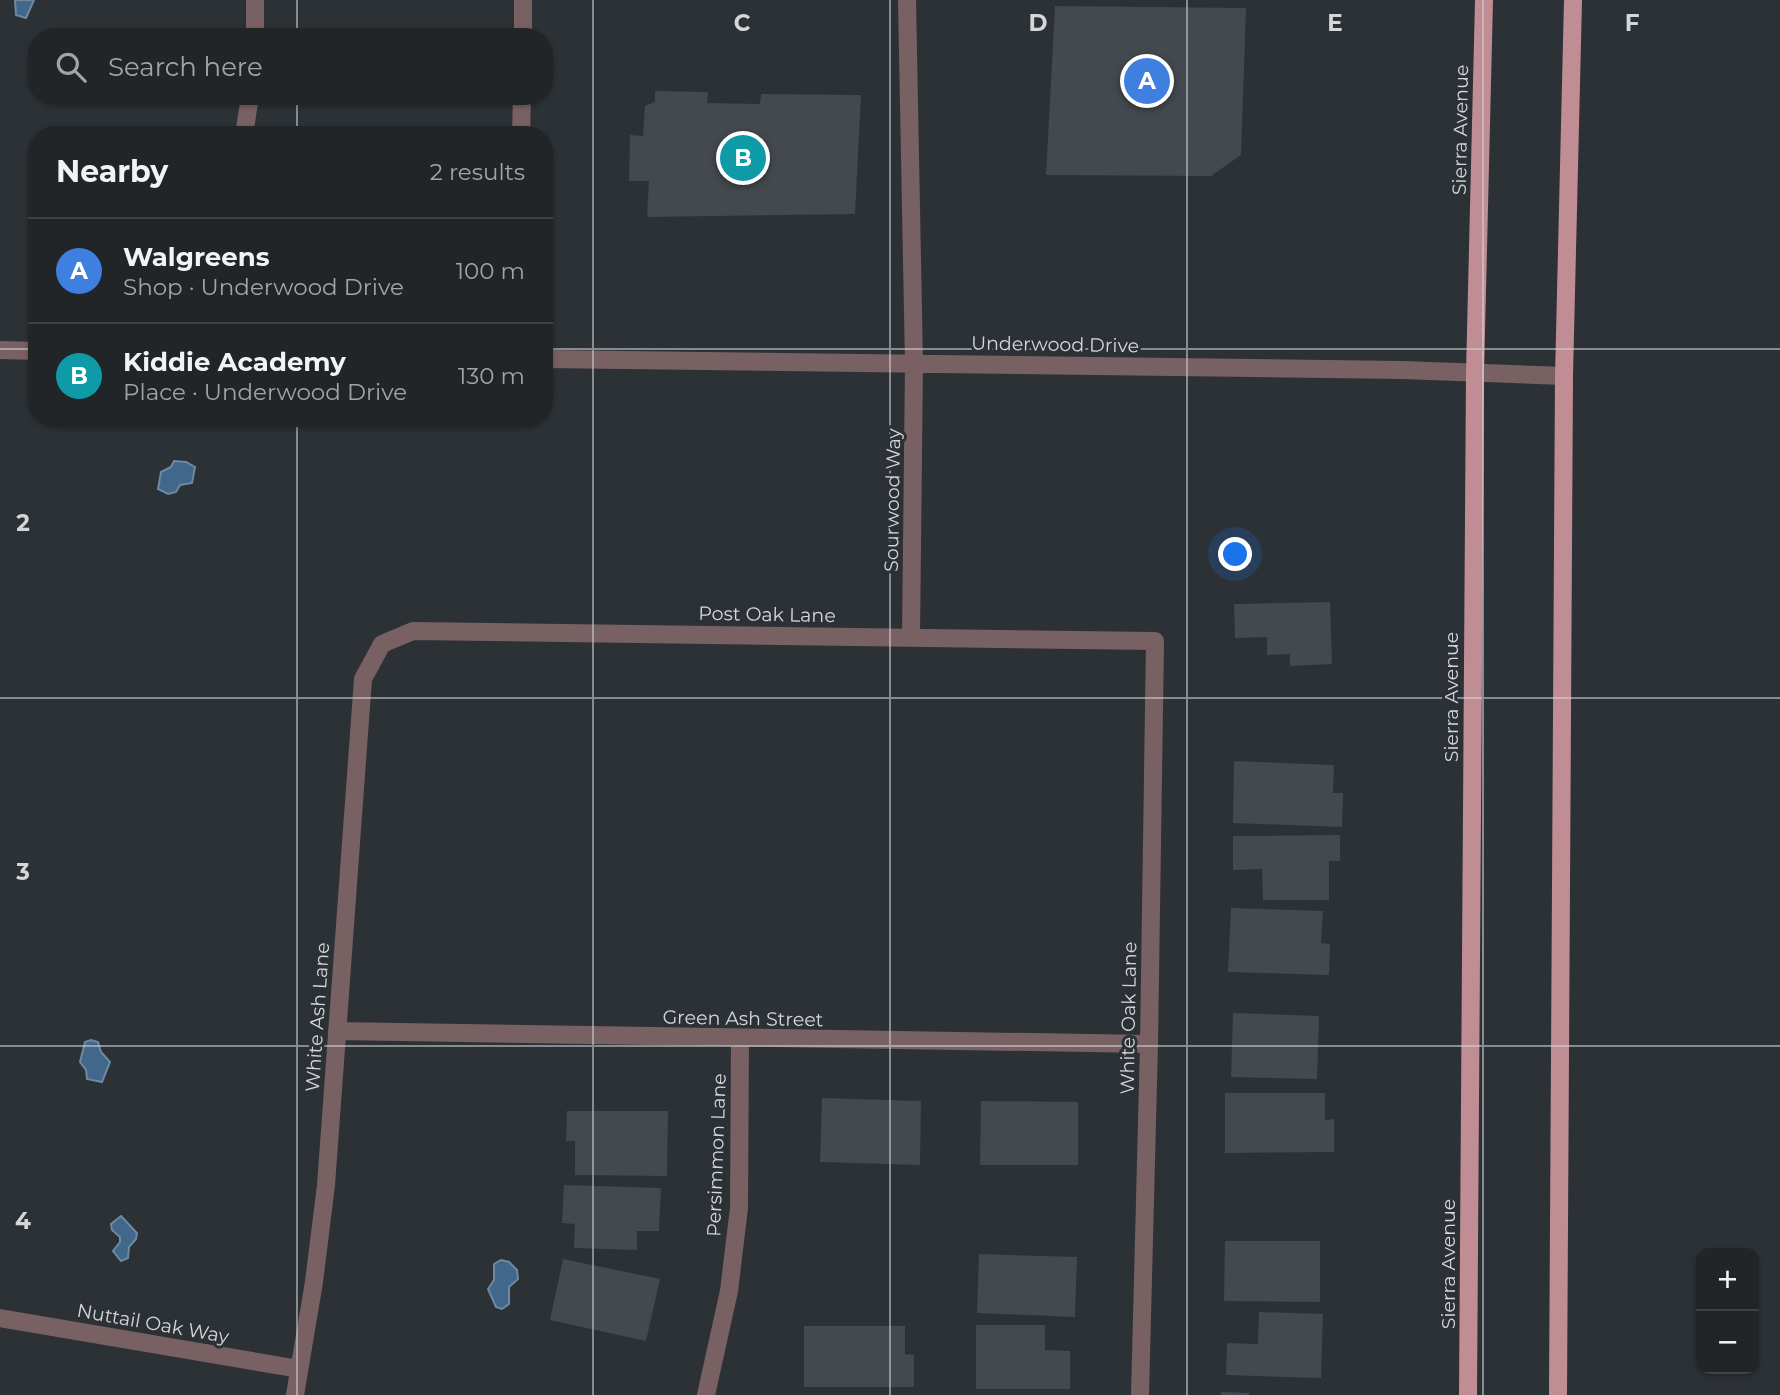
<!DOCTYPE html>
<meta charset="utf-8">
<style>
body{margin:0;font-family:Montserrat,sans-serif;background:#292d30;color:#f1f3f6}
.controls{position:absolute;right:21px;bottom:21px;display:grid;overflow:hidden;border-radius:14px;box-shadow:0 2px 5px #0004}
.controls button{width:63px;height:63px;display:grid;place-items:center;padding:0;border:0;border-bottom:2px solid #3e4245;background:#212528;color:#f1f3f6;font:35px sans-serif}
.you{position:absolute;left:1236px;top:555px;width:24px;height:24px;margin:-18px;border:5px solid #fff;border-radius:50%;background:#1a73e8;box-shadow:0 0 0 10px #1a73e833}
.badge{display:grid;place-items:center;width:46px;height:46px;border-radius:50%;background:#f39aa9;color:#fff;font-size:23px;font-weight:700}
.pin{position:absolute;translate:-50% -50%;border:4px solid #fff;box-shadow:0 2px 7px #0006}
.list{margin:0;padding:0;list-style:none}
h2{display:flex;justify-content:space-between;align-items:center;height:91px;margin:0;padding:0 28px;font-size:30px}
h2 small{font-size:23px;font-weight:400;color:#a2a5a8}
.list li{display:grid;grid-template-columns:46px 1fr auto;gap:21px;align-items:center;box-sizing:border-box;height:105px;padding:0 28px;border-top:2px solid #3e4245}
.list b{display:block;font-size:26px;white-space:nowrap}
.list p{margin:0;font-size:23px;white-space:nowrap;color:#a2a5a8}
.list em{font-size:23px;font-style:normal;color:#a2a5a8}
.icon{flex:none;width:38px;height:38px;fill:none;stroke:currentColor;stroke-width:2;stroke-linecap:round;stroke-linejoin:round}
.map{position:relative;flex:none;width:1780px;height:1395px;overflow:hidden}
.search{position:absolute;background:#212528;box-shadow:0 2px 5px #0004;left:28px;top:28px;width:525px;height:77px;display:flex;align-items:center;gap:18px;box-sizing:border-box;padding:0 24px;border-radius:28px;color:#a2a5a8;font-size:26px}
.panel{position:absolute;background:#212528;box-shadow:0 2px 5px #0004;left:28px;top:126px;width:525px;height:301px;border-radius:28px}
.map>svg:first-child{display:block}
.water{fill:#41678b;stroke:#6d89a3;stroke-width:2}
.building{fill:#43494e}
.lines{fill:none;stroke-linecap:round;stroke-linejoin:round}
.minor{stroke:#796063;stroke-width:18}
.major{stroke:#c08d95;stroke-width:18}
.grid{fill:none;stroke:#d4d7da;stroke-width:2;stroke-opacity:0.55}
.labels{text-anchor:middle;stroke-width:6;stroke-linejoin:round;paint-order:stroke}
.street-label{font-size:19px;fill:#d4d7da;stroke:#2c3136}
.grid-label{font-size:23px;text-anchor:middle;font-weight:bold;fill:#d4d7da;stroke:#2c3136;stroke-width:6;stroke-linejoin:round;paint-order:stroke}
</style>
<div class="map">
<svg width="1780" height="1395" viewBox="0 0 1780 1395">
<rect width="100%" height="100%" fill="#2c3136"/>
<path class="water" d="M15,0H34L26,18L16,15Z
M174,461L186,462L195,467L192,483L180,485L176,492L168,494L158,489L161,472L171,467Z
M91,1040L98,1042L101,1052L110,1062L102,1082L87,1079L86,1070L80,1062L85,1042Z
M121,1216L137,1233L136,1239L129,1247L128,1258L121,1261L113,1251L120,1242V1237L112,1230L111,1224Z
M501,1260L509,1262L517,1270L518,1279L509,1287V1304L502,1309L496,1307L488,1289L494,1280V1264Z"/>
<path class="building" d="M1055,6L1246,8L1241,155L1211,176L1046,175Z
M655,91L708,92L707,103L760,104L761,94L861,95L855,214L647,217L649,181H629L630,135L643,136L645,106L655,102Z
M1330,602L1332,664L1290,666V654L1267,655V637L1235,638L1234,604Z
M1234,761L1334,765L1333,793H1343L1342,827L1233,823Z
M1340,835V861H1329V900H1263L1262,869L1233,870V836Z
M1231,908L1323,911L1321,943L1330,944L1329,975L1228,972Z
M1233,1013L1319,1016L1317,1079L1231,1077Z
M1225,1093H1325V1120L1334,1119V1152L1225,1153Z
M822,1098L921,1101L920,1165L820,1162Z
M981,1101L1078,1102V1165H980Z
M567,1111H668L667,1176L575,1175V1141H566Z
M564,1185L661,1188L659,1231H637V1250L574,1248L575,1224L562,1223Z
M1225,1241H1320V1302L1224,1301Z
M979,1254L1077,1257L1075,1317L977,1313Z
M563,1259L660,1279L646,1341L550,1320Z
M1259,1312L1323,1314L1321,1378L1226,1375L1227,1343L1258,1344Z
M976,1325H1045V1350L1070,1351V1389H976Z
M804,1326H905V1354L914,1355V1387H804Z
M1221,1392L1249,1393V1395H1221Z"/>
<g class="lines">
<path class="minor" d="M907,0L914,364L911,637
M255,37V0
M523,37V0
M244,135L250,96
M521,135L522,96
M0,350L37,351
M544,359L1402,370L1564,376
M337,1031L1149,1044
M0,1318L299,1369
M295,1395L314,1282L326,1185L363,679L382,644L413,631L1155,641L1149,1044L1140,1395
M706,1395L729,1291L739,1208L740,1039"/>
<path class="major" d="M1468,1395L1475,373L1484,0
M1558,1395L1564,376L1573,0"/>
</g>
<path class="grid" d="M297,0V37M593,0V1395M890,0V1395M1187,0V1395M1483,0V1395M297,96V135M0,349H37M544,349H1780M297,418V1395M0,698H1780M0,1046H1780"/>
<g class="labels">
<g class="street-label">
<text transform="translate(1460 130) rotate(-89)" y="7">Sierra Avenue</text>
<text transform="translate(1055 344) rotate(1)" y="7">Underwood Drive</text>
<text transform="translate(892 500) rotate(-89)" y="7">Sourwood Way</text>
<text transform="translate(767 614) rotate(1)" y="7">Post Oak Lane</text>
<text transform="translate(1451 697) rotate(-90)" y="7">Sierra Avenue</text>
<text transform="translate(317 1017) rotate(-86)" y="7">White Ash Lane</text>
<text transform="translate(743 1018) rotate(1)" y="7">Green Ash Street</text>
<text transform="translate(1128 1018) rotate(-89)" y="7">White Oak Lane</text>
<text transform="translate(716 1155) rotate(-88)" y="7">Persimmon Lane</text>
<text transform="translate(1448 1264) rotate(-90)" y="7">Sierra Avenue</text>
<text transform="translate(153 1323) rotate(10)" y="7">Nuttail Oak Way</text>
</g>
</g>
<g class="grid-label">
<text x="742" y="31">C</text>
<text x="1038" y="31">D</text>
<text x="1335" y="31">E</text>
<text x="1632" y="31">F</text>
<text x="23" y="531">2</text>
<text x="23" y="880">3</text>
<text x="23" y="1229">4</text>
</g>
</svg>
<div class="controls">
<button>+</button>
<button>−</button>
</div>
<div class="you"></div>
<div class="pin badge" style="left:1147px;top:81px;background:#3f7fe0">A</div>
<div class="pin badge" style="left:743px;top:158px;background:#0f9aa8">B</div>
<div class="search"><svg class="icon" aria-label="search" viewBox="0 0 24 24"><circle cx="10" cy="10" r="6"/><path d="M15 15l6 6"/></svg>Search here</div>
<section class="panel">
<h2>Nearby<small>2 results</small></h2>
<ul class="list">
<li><span class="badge" style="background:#3f7fe0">A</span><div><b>Walgreens</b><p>Shop · Underwood Drive</p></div><em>100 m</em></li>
<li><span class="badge" style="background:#0f9aa8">B</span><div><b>Kiddie Academy</b><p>Place · Underwood Drive</p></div><em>130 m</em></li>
</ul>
</section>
</div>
